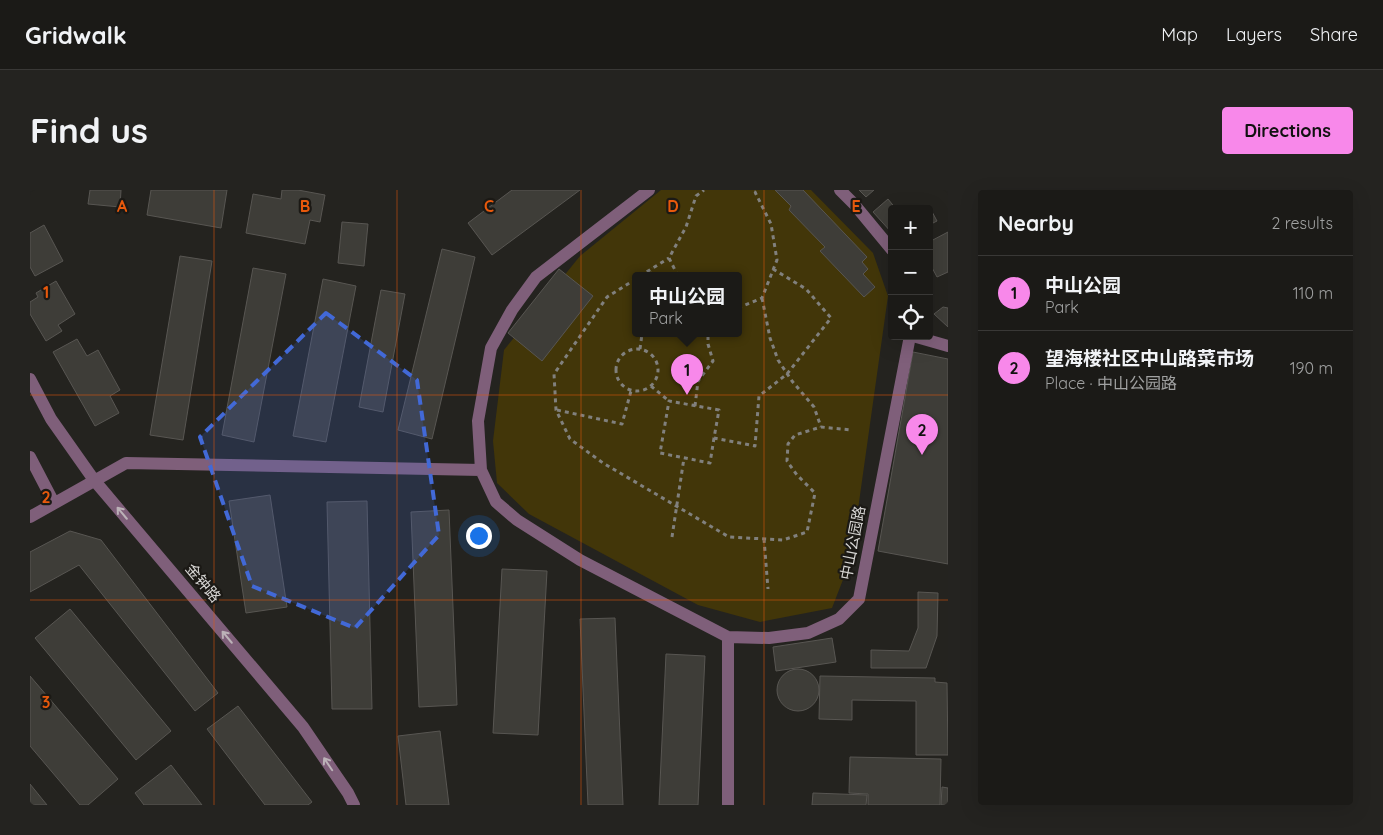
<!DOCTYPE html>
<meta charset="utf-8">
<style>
body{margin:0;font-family:Quicksand,"Noto Sans SC",sans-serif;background:#242320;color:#f1f3f6}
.controls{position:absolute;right:15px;top:15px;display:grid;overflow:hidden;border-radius:5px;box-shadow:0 5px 20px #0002}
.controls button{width:45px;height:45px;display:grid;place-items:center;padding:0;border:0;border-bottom:1px solid #393836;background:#1b1a17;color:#f1f3f6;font:25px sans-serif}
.you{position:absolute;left:448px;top:345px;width:18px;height:18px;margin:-12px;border:4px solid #fff;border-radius:50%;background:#1a73e8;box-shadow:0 0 0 8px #1a73e833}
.badge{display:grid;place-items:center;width:32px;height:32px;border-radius:50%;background:#f888ea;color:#111;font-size:16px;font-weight:700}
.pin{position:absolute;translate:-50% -41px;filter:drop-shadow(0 1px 2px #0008)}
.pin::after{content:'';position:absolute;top:26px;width:18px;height:15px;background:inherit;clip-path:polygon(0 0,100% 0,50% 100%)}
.popup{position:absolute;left:602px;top:82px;width:110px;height:65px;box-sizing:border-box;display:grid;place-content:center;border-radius:5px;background:#1b1a17;filter:drop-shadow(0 1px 4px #0005);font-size:16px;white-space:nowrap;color:#a0a1a1}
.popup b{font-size:19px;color:#f1f3f6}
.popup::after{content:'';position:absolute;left:50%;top:100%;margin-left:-10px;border:10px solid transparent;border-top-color:#1b1a17}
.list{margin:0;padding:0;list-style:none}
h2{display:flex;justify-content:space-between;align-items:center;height:65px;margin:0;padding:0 20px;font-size:21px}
h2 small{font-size:16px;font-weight:400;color:#a0a1a1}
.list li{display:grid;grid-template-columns:32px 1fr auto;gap:15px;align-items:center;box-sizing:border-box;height:75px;padding:0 20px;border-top:1px solid #393836}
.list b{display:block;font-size:19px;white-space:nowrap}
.list p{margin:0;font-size:16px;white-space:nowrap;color:#a0a1a1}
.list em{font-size:16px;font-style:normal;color:#a0a1a1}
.icon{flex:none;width:28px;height:28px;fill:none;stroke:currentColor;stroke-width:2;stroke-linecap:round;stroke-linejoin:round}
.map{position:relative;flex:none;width:918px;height:615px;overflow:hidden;border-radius:5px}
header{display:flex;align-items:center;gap:30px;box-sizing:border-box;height:70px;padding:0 25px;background:#1b1a17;border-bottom:1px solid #393836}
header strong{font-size:24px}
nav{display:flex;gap:28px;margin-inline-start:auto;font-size:18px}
.intro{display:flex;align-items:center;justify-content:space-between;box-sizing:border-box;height:120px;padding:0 30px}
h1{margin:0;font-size:35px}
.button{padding:12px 22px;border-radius:5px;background:#f888ea;color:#111;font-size:18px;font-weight:700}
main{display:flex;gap:30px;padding:0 30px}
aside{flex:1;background:#1b1a17;border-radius:5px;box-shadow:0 5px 20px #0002}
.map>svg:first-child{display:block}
.green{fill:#423609;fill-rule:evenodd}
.building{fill:#3e3d38;stroke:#585652}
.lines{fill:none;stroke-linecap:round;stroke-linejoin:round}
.path{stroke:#81807d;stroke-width:3;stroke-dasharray:4 4;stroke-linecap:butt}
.minor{stroke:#7f5f7a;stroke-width:12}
.oneway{stroke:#bcb2b8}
.marked{fill:#4269d7;fill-opacity:0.2;stroke:#4269d7;stroke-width:4;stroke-dasharray:10 6;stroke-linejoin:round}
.grid{fill:none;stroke:#e8590c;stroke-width:1;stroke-opacity:0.55}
.labels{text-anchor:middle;stroke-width:4.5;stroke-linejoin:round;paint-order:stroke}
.street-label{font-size:15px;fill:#d6d5d3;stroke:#1b1915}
.grid-label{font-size:16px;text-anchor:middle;font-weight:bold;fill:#e8590c;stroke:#1b1915;stroke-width:4.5;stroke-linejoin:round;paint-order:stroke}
</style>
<header>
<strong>Gridwalk</strong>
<nav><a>Map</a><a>Layers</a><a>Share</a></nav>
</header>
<div class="intro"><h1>Find us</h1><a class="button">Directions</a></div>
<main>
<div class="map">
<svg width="918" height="615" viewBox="0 0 918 615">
<rect width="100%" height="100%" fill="#24231f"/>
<path class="green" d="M631,0H781L843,63L858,106L821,369L802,418L730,432L668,415L499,324L467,293L463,251L474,160L550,66ZM606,86H708V144H606Z"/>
<path class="building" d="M60,0H91L90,17L58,14Z
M121,0H197L191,38L117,25Z
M252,0H268L295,5L290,32L280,30L275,54L216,43L223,4L251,9Z
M482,0H550L462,65L438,33Z
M745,0H773L837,67L832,72L838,79L833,84L845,97L834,107L790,61L795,57L759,20L761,16Z
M829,0H844L836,7Z
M858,9L866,19H862V43L843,22Z
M900,18L907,31L899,35V19H898Z
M312,32L338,34L334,76L308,73Z
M14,35L33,71L5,86L0,77V43Z
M918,42V82L907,87L899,72V52Z
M412,59L445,67L402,249L368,240Z
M150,66L182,71L153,250L120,245Z
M223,78L256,84L224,252L192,245Z
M529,79L563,106L512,171L478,143Z
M293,89L326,96L296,252L263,246Z
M26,91L45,124L28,135L32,141L16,151L0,124V112L8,107L6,103Z
M351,100L375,104L353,222L329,217Z
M913,117L918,118V137L904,124Z
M47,149L57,166L68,160L90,200L80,206L89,223L65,236L23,162Z
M883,162L918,169V374L848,361Z
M240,305L257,417L216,423L199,311Z
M337,311L342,519H302L297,312Z
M419,320L427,515L389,517L381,322Z
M40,341L71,350L188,503L165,521L49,375L0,402V362Z
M472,379L517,381L508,545L463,543Z
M888,402L908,403L907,446L896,478H841V460L879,461L888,438Z
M40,419L141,541L106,570L5,448Z
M585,428L593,615H558L550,429Z
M802,448L806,472L746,481L743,457Z
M636,464L675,466L668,615H629Z
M747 500a21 21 0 1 1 42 0a21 21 0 1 1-42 0Z
M0,486L88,589L58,615H50L0,556Z
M790,486L905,488V492L917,493L918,565H886V511L822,510V530L789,529Z
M208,516L282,612L278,615H235L177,539Z
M410,541L419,615H376L368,546Z
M820,567L911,569L910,615H838V604L819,603Z
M141,575L172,615H114L105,603Z
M0,594L17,615H0Z
M912,597L918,598V615H911Z
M783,603L837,605L836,615H782Z"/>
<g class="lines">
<path class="path" d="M610,86L639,68
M622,86L623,78
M648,86L639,68L656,37L666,6L674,0
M606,89L577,107L524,184L526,220L540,249L573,273L699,347L753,350L777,342L785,303L767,285L757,271L758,254L765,245L791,237L821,240
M732,108L740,148L748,170L762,191L784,217L791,237
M708,118L732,108L747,70L741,34L725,2L721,0
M586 180a21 21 0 1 1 42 0a21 21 0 1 1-42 0Z
M610,159L612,144
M621,196L639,211
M665,216L668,191L683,171L678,154V144
M527,220L592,234L601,201
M684,248L680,273L630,263L639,211L689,220L684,248L725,256L729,206L757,184L801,128L776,99L743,79
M642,347L654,268
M734,349L738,399"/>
<path class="minor" d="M619,0L506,87L482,120L461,158L448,231L451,280L466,312L487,330L550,370L698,447L739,448L778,443L809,429L829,409L880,146
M810,0L824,14L862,60
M883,146L918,156
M0,189L21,229L64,290L273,537L318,603L324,615
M0,267L24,313
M0,327L96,273L451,280
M698,447V615"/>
</g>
<defs><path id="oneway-shaft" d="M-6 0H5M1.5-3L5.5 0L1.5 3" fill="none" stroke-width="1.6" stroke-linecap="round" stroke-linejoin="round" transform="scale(1.25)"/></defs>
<g class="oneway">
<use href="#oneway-shaft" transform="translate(92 323) rotate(-130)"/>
<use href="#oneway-shaft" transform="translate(197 447) rotate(-130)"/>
<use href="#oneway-shaft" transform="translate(298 574) rotate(-124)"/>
</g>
<path class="marked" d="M296,123L387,190L409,345L325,438L222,396L170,247Z"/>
<path class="grid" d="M184,0V615M367,0V615M551,0V615M734,0V615M0,205H918M0,410H918"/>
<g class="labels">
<g class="street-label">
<text transform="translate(823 353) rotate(-79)" y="5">中山公园路</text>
<text transform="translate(173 393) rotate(50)" y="5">金钟路</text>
</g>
</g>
<g class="grid-label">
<text x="92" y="22">A</text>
<text x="275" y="22">B</text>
<text x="459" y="22">C</text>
<text x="643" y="22">D</text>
<text x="826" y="22">E</text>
<text x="16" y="108">1</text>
<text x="16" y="313">2</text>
<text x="16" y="518">3</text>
</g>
</svg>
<div class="controls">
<button>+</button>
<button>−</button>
<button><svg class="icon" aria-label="locate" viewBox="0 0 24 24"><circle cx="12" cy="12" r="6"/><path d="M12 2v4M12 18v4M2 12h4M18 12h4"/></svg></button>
</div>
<div class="you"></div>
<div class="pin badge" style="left:657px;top:205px">1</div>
<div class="popup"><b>中山公园</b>Park</div>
<div class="pin badge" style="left:892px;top:265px">2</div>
</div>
<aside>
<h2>Nearby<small>2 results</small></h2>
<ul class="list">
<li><span class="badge">1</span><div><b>中山公园</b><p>Park</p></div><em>110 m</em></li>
<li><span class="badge">2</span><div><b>望海楼社区中山路菜市场</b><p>Place · 中山公园路</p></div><em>190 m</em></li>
</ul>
</aside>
</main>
